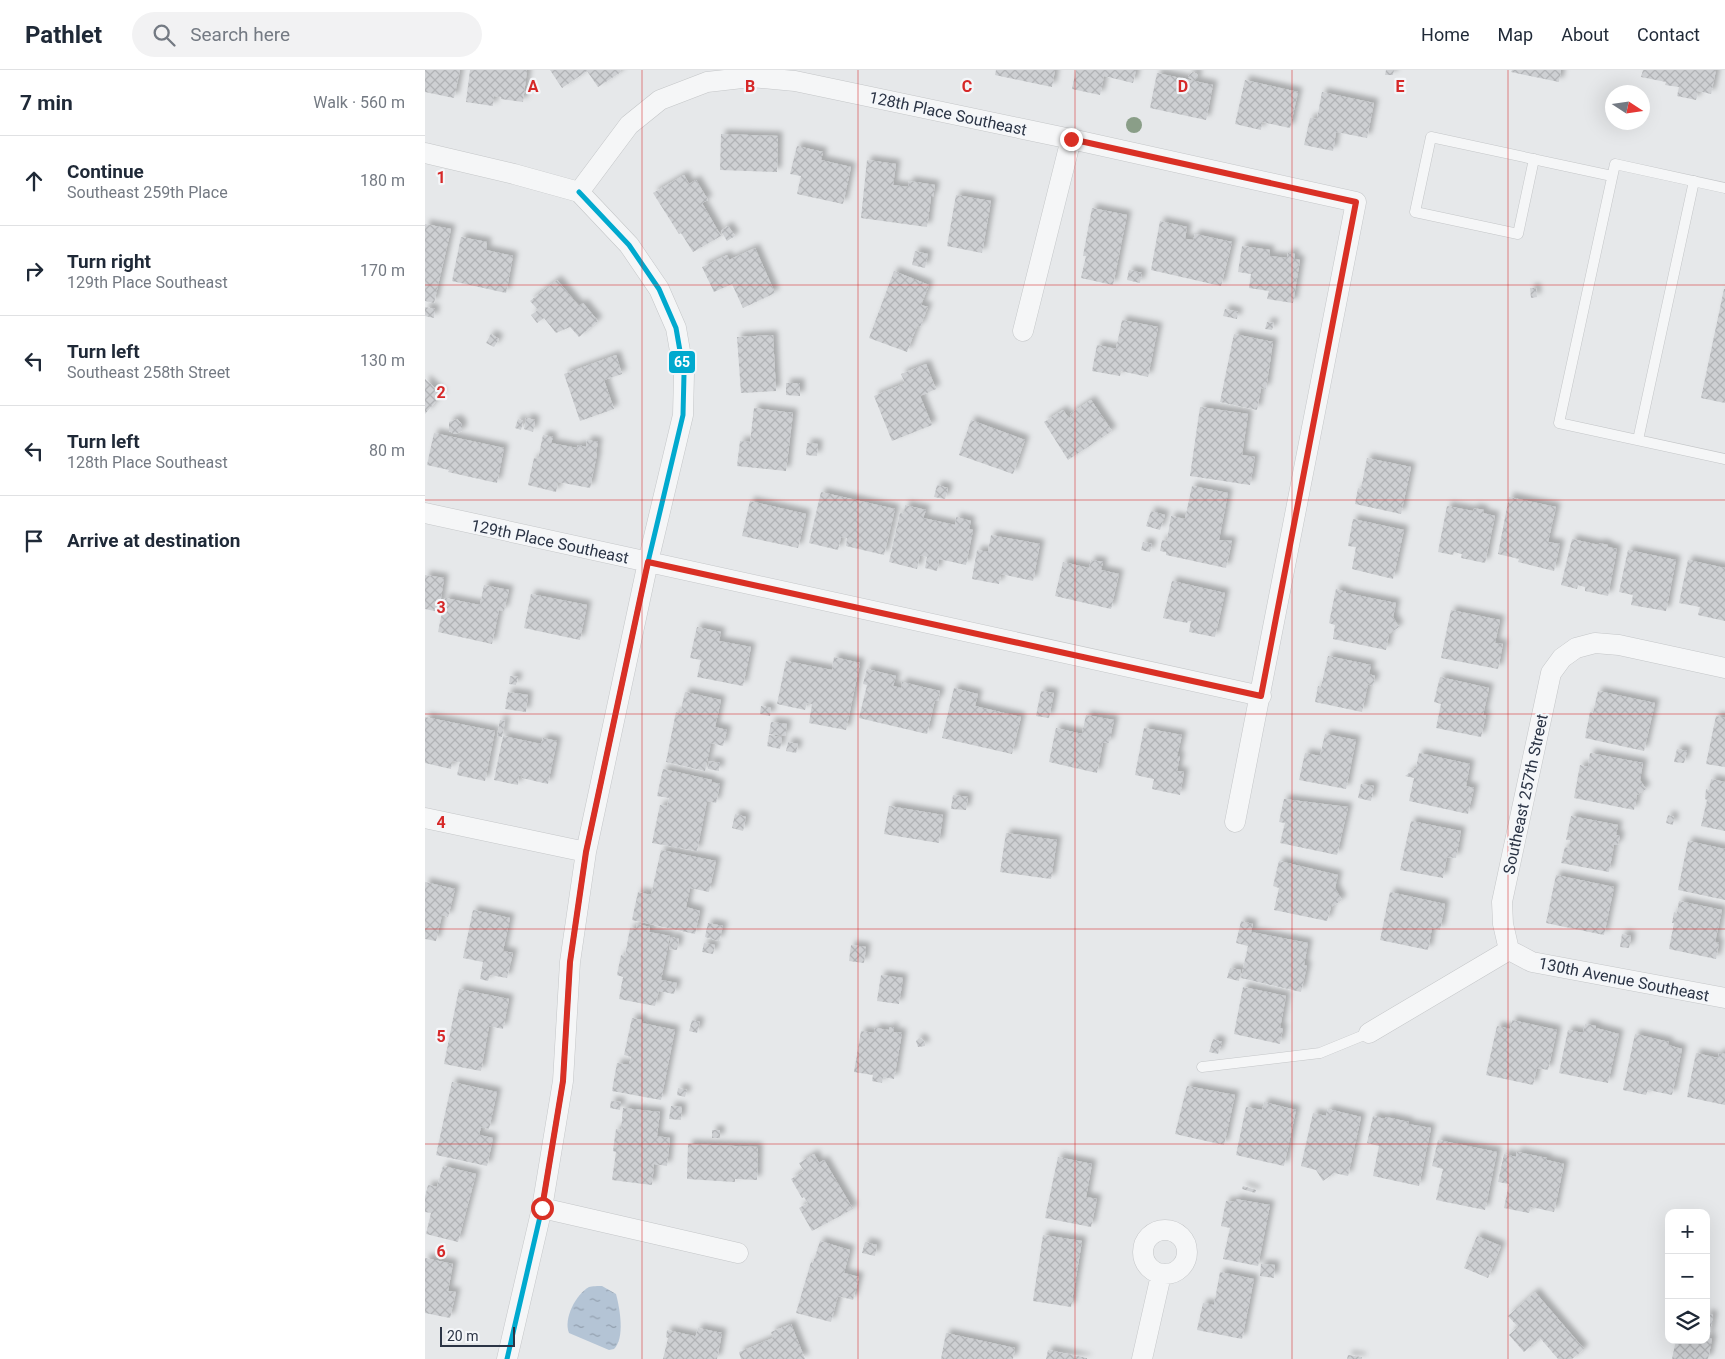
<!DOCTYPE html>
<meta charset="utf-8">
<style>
body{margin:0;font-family:Roboto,sans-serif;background:#f2f2f3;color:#1f2937}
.controls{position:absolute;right:15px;bottom:15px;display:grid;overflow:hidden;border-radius:10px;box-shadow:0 5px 20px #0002}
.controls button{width:45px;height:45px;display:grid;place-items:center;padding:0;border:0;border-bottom:1px solid #e0e1e3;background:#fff;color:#1f2937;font:25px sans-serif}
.compass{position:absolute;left:1180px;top:15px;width:45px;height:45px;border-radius:50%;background:#fff;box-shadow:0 5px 20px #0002;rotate:102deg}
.scale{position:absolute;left:15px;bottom:12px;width:75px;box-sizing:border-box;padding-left:5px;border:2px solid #2b3445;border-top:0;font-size:14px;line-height:18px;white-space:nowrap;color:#2b3445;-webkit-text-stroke:4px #f4f6f9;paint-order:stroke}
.stop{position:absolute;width:15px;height:15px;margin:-11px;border:4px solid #d93025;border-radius:50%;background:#fff}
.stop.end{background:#d93025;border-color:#fff;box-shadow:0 1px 5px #0008}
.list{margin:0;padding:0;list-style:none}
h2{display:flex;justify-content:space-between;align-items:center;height:65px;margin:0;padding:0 20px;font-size:21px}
h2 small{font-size:16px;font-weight:400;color:#747a83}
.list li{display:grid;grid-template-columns:32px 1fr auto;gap:15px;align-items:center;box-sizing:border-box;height:90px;padding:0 20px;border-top:1px solid #e0e1e3}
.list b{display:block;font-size:19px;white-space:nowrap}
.list p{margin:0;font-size:16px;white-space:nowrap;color:#747a83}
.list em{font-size:16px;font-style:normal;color:#747a83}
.icon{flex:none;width:28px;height:28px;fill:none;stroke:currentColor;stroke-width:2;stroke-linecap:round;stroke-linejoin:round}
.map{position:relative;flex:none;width:1300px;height:1289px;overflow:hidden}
header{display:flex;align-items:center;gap:30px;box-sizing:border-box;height:70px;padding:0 25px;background:#fff;border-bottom:1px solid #e0e1e3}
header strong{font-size:24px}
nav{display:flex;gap:28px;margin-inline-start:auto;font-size:18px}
.search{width:350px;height:45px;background:#f2f2f3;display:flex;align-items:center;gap:12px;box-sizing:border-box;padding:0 18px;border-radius:28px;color:#747a83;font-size:19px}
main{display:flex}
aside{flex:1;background:#fff}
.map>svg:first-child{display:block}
.water{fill:url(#water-ripples)}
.building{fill:url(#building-cross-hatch);filter:url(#shadow)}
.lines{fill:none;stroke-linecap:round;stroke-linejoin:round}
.service-casing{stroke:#c4c6c8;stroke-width:11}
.minor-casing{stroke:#c4c6c8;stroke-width:21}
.service{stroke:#f5f6f7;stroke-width:10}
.minor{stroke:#f5f6f7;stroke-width:20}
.bus-1-casing{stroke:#f4f6f9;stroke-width:9}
.bus-1{stroke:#00a9ce;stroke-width:5}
.tree{fill:#8a9e88}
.route{stroke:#d93025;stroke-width:6}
.grid{fill:none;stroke:#d62828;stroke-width:1;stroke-opacity:0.55}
.labels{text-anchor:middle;stroke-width:4.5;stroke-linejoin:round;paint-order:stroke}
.street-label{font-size:16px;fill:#2b3445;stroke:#f4f6f9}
.grid-label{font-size:16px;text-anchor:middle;font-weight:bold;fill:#d62828;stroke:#f4f6f9;stroke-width:4.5;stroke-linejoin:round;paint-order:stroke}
.line-badge{stroke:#f4f6f9;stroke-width:2}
.badge-label{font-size:14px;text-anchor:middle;font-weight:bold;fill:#fff}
</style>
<header>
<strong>Pathlet</strong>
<div class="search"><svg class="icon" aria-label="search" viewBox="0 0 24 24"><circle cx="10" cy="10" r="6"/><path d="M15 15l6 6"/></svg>Search here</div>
<nav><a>Home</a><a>Map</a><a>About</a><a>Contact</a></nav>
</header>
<main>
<aside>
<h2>7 min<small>Walk · 560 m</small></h2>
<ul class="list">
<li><svg class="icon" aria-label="ahead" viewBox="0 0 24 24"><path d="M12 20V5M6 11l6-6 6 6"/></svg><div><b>Continue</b><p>Southeast 259th Place</p></div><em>180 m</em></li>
<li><svg class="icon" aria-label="right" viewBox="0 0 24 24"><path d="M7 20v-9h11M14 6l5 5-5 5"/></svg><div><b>Turn right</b><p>129th Place Southeast</p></div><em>170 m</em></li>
<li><svg class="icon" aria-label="left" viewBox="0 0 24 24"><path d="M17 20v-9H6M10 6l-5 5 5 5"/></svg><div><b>Turn left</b><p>Southeast 258th Street</p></div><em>130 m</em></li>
<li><svg class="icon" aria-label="left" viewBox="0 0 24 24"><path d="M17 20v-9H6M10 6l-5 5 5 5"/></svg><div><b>Turn left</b><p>128th Place Southeast</p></div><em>80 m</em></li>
<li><svg class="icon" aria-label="arrive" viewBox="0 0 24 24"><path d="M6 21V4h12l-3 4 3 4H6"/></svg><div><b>Arrive at destination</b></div></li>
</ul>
</aside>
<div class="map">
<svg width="1300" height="1289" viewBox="0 0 1300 1289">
<defs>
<pattern id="water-ripples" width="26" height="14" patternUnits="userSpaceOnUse" patternTransform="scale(1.25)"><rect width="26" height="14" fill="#b4c4d5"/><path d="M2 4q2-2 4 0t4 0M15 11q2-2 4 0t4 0" fill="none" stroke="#93a0af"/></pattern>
<pattern id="building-cross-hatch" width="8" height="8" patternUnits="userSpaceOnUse" patternTransform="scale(1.25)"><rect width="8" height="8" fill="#ced0d3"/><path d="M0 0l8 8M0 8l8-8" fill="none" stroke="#b1b3b6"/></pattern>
<filter id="shadow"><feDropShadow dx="4.5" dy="-4.5" stdDeviation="2.5" flood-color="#0004"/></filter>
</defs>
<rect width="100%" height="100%" fill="#e6e8ea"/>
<path class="water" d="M177,1216L191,1224C195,1239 200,1268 189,1279L184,1280L144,1263C138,1249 151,1224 164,1217C167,1216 173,1216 177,1216Z"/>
<path class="building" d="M0,0H35L29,28L0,22Z
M45,0H102L98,32L76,29V27L69,26L68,36L41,32Z
M125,0H195L196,2L173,17L162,1L137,18Z
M571,0H630L627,17L570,5Z
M651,0H711L708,13L679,6L675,25L647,19Z
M961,0H969L968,5H960Z
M1087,0H1136L1134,12L1086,2Z
M1218,0H1291L1286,24L1273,21L1271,30L1252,26L1254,17L1240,15L1241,12L1216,7Z
M768,2L772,4L773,7L769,11L763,7L765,4Z
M732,3L788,15L781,50L725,38Z
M820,10L873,22L865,58L837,52L836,60L810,54Z
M897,22L949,33L942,68L911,62L908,81L879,75L885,48L892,49Z
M296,64L353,66L352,102L295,100Z
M372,76L398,82L396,90L426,97L418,134L372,124L376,106L365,104Z
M442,90L471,94L468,115L483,117L484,111L510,115L508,127H506L502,157L436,148Z
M259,105L264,114L271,110L283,130L277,133L296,166L268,182L256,163L254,164L228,123Z
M531,125L566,131L557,183L522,176Z
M667,138L702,145L688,215L656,208L661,186H658Z
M735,151L762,157L760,169L768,170L770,164L807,172L796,216L726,200Z
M0,154L26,159L9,233L0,231Z
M303,156L310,166L302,171L296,161Z
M36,167L62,172L61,180L88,186L81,223L27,211Z
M817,176L845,180L844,186L862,188L863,183L870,184L869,189L875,190L868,233L842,229L844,221L824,218L826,204L813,202Z
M330,178L350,223L318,238L307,214L289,222L277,197L302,185L304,190Z
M490,181L503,184L500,198L487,195Z
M704,200L717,203L715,213L702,210Z
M469,201L504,215L496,235L503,237L495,257L492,256L482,282L444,268Z
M132,210L154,236L158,233L173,251L154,267L145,257L131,263L119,248L112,253L106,245L113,240L105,231Z
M1105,218H1111L1112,227L1106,228Z
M1299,219H1300V333L1276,328Z
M0,237L10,239L9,248L0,246Z
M800,239L813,242L812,249L798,246Z
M697,250L733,257L723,307L696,301L695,306L667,301L672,275L691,279Z
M842,252L849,253L847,260L840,259Z
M66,264L74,269L69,277L61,273Z
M809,264L848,272L841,319L836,318L832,340L795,332Z
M348,265L351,321L316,323L312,267Z
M191,285L197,304L179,310L189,339L155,351L139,304Z
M501,294L511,319L495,326L507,355L467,371L449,326L480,313L476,304Z
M0,309L17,324L0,344Z
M361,313H375V326L361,325Z
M666,330L687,361L643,390L619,352L638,340L644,348L646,346L645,344Z
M775,337L823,344L817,385L830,387L825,415L765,406Z
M329,338L368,343L361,401L312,396L315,371L325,372Z
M101,348L110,350L108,362L99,359Z
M32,349L37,354V361L30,364L24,361V352Z
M93,349L98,351L96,360L90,358Z
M546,350L600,370L588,404L534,385Z
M9,363L79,378L72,413L23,402L24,400L2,395Z
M118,365L128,367L126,373L152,378L153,375L161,377L162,370L173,372L171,383L172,384L165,418L133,412L131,422L103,415L109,388L113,389Z
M382,373L393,374L392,386L381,385Z
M942,388L986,397L976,444L930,434L933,418L936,419Z
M512,415L523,418L520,429L509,427Z
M767,416L803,423L794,470L807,471L801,498L741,485V482L735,481L737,470L742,471L746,446L760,449Z
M396,422L470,439L459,485L421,476L422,468L416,467L413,480L384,473Z
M1084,427L1131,437L1123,472L1135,474L1129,501L1093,492L1094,489L1073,484Z
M325,431L381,444L373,478L317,466Z
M480,435L501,440L498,448L530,455L531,447L546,451L544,459L548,460L541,495L514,489L512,501L500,498L502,487L495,485L492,499L464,492L475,443L479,444Z
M1022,436L1048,441V438L1059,440L1058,443L1070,446L1060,493L1036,488L1037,484L1029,482L1028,485L1013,482Z
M726,441L740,445L735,460L721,456Z
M928,449L979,460L968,509L927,499L931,477L923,476Z
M566,465L615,474L608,511L576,504L574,514L547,509L552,480L563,482Z
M1147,469L1174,475V473L1183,475V477L1192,479L1183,526L1160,521V517L1153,515L1152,519L1136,515Z
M718,472L727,474L725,482L716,480Z
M1203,480L1251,490L1241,541L1206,535L1208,525L1194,522Z
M666,490L678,492L676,500L694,504L686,539L630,526L638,492L664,498Z
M1263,490L1300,498V551L1273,545L1275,537L1254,533Z
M0,505L19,508L14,542L0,539Z
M747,511L800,523L790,567L764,562L766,551H763L762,553L738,548Z
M59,515L84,520L79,541L74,540L67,574L13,562L20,528L55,535Z
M911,519L921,522V523L971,533L968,547L974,557L964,564L961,580L908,569L910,555L904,553Z
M106,524L162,535L155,570L99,558Z
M1026,540L1075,550L1070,573L1078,574L1073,599L1016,588Z
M272,557L296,562L294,571L326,577L318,616L272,607L276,590L265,588Z
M903,586L946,595L944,604L950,606L948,616L943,614L937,642L890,632L893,616L896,617Z
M409,587L435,593L421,660L384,653L387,634L382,633L380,640L352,634L361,591L407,600Z
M442,599L471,606L468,616L476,618L477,612L515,621L513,631L510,630L502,664L434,648L442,615L438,614Z
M85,606L93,607L91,615L84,614Z
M1015,607L1064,618L1058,645H1061L1056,667L1011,658L1016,634L1009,632Z
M529,618L553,624L550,636L596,647L587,684L517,668Z
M616,621L629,623L624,648L611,646Z
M1173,621L1230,633L1219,681L1160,668L1165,642L1168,643Z
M83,622L103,625L101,642L80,639Z
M260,622L296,630L290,657L302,660L298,676L286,673L280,701L241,692L251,642L255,644Z
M336,636L346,638L345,646L335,644Z
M661,645L689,650L684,673L678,672L672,703L624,692L631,658L657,664Z
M1291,646L1300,648V697L1281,694Z
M0,647L70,661L60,711L32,705L35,692L27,691L26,699L0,693Z
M75,650L80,651L77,667L72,666Z
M346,652L362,654L360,666L344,664Z
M719,658L757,665L752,686H755L752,701L759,702L755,725L727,719L729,709L710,705Z
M900,664L931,670L921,719L874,710L880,683L895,686Z
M344,665L357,667L355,679L342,676Z
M78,666L116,674L118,668L132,671L123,714L97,708V706L94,705L93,715L69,710Z
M363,672L373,674L371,683L361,681Z
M1252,679L1262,681L1259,693L1249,692Z
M994,683L1045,694L1041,716L1049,718L1043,744L984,731L989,708L980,706L991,698Z
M1165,683L1218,693L1215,710L1221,719L1212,725L1209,740L1149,728L1155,695L1163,697Z
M284,691L295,693L294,701L283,699Z
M238,699L287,710L286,712L295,714L291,733L282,731L272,781L227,773L235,735L242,736L244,728L232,726Z
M1286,709L1300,712V761L1276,756L1282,730L1280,729L1281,719L1284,720Z
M936,714L949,716L946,731L933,728Z
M528,725L543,727L541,740L526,739Z
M859,729L923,737L912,785L855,773L860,753L854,752Z
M464,736L518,745L514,773L459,764Z
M310,744L321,747L318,761L307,758Z
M1243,745L1249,747L1248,755L1241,753Z
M1146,746L1193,755L1191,765H1195L1193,775H1189L1184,802L1136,793L1140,777L1144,778L1145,770H1141Z
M986,751L1036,761L1031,788L1022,787L1018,808L975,800Z
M581,763L632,770L626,809L575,802Z
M1263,771L1300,779V830L1253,820Z
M236,780L291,791L284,822L265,818L261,837L275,841L270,864L207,850L213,822L226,825Z
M854,791L913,805L910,818L917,830L906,837L902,851L849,840L854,818L848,816Z
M1131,805L1189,817L1179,865L1121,853Z
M0,812L30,819L23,847L17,845L11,871L0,869Z
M965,822L1020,834L1015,860L1007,858L1003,880L955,870Z
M1254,831L1297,840L1290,872L1294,873L1291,889L1244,879L1249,853H1247L1249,842L1252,843Z
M48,840L85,848L78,881L88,883L82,908L65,905L63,911L55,909L58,892L38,888Z
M816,851L828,854L826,862L883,873L879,895L882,896L876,922L816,908L823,876L811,873Z
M283,853L298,856L294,871L280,867Z
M212,854L225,857L224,862L245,866L236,910L252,913L249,924L234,921L230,936L194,929L198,907L192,905L196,885L200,886L205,858L211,859Z
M1197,864L1206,866L1204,878L1195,877Z
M246,867L254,869L252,880L244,879Z
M279,873L290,875L288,884L277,882Z
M426,875L441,877L439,893L424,891Z
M805,898L816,900L814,911L802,908Z
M456,905L478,908L474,934L452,931Z
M818,917L861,926L855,958H858L855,974L809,964Z
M34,919L84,929L78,959L64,956L56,1001L19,994Z
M207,948L217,950V953L250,960L236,1030L187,1021L192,993L204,995L206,987L199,985Z
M267,950L275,952L272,963L264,961Z
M1087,950L1132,960L1123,1000L1112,998L1108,1015L1061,1005L1072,956L1085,959Z
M1160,954L1171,956V958L1194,964L1183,1013L1134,1003L1143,960L1158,963Z
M465,957H469L468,962L477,963L469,1009L458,1007L457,1013L447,1011L448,1005L429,1002L436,961L449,963L450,958L464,960Z
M1210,964L1244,972L1243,975L1257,979L1247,1025L1223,1020L1221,1025L1198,1020Z
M494,968L497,969L500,973V976L493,977L491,971Z
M788,969L797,972L793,984L784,982Z
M1271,983L1293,988L1294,983L1300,984V1035L1262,1027Z
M27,1012L72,1022L64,1059L56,1057L54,1065L68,1068L62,1096L11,1085Z
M762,1016L810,1025L799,1075L750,1064Z
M253,1018L262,1020L260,1027L252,1025Z
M186,1031L196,1032L195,1040L185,1038Z
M839,1032L871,1040L859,1096L811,1085L821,1037L837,1040Z
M246,1036L257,1037L256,1050L244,1049Z
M198,1038L235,1042L232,1066L245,1068L242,1096L229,1094L227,1115L187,1110L191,1082L188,1081L191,1059L196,1060Z
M903,1039L936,1047L923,1106L909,1103L898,1111L891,1100L876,1096L888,1043L901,1046Z
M948,1046L960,1049L961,1047L984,1052L983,1054L1006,1058L994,1116L948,1106L954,1076L942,1073Z
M287,1060H295V1068H287Z
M1013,1070L1072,1082L1060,1140L1011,1130L1018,1099L1007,1096Z
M263,1074L333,1077L332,1110L310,1109V1112L262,1109Z
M1092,1082L1122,1088V1090L1139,1094L1129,1142L1106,1137L1104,1143L1079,1138L1084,1114L1073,1112L1079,1084L1091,1087Z
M389,1084L394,1093L399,1090L428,1139L387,1161L374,1138L383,1133L379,1127L377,1128L366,1109L379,1101L374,1093Z
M633,1087L667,1094L661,1127L672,1129L666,1157L620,1148Z
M18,1096L51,1104L33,1172L1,1164L6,1143L0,1142V1127L3,1115L12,1117Z
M818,1116L831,1120L830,1123L817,1119Z
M810,1129L845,1135L833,1196L798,1189L805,1158L796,1156L801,1131L810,1132Z
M618,1165L657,1171L646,1237L608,1231Z
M1052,1166L1076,1176L1063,1208L1039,1198Z
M395,1171L425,1180L419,1203L434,1207L428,1230L413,1226L406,1252L371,1243L386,1192L388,1193Z
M440,1172L452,1175L450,1186L437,1183Z
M0,1188L28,1194L23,1221L31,1222L25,1248L0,1243Z
M836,1194L850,1195L849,1208L835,1206Z
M795,1202L829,1209L817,1269L772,1260L778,1233L789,1235Z
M1110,1222L1159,1279L1147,1289H1133L1115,1268L1099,1282L1084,1265L1093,1257L1083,1246Z
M1281,1244L1288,1245L1284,1268L1287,1269L1283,1289H1247L1251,1270H1281Z
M366,1254L380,1289H316L314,1282L348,1268L346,1262Z
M273,1258L297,1263L292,1289H238L243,1268L241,1267L242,1260L269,1266L270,1268Z
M521,1263L590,1278L588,1289H516Z
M623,1280L662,1288V1289H621Z
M923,1285L937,1287V1289H922Z"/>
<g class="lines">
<defs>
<path id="service" d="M1109,89L1093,164L990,142L1006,67L1187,106
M1300,118L1190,94L1134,353L1300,389
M1213,370L1269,111
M777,997L895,983L944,963"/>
<path id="minor" d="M0,83L89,104L154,122
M154,122L204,55L235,30L282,12L326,7L370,11L646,69L931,132L810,752
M598,261L646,69
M0,443L836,626
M0,748L161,782
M1084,880L1078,854L1077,832L1126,603L1137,588L1151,578L1170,573L1194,575L1300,598
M944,963L1084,880L1107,892L1300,928
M117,1138L313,1183
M718 1182a22 22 0 1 1 44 0a22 22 0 1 1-44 0Z
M82,1289L117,1138L138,1011L145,892L161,782L223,492L258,345L259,304L251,258L234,219L204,175L154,122
M717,1289L736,1205"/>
</defs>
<use href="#service" class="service-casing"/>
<use href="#minor" class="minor-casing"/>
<use href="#service" class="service"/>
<use href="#minor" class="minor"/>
<defs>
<path id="bus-1" d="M82,1289L117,1138L138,1011L145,892L161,782L223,492L258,345L259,304L251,258L234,219L204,175L154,122"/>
</defs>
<use href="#bus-1" class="bus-1-casing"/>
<use href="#bus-1" class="bus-1"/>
</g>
<circle class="tree" cx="709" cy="55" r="8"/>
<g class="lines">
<path class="route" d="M117,1138L138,1011L145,892L161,782L223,492L836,626L931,132L646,69"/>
</g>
<path class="grid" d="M217,0V1289M433,0V1289M650,0V1289M867,0V1289M1083,0V1289M0,215H1300M0,430H1300M0,644H1300M0,859H1300M0,1074H1300"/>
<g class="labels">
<g class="street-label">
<text transform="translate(523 43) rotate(12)" y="6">128th Place Southeast</text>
<text transform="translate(125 471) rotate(12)" y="6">129th Place Southeast</text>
<text transform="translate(1100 724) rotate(-78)" y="6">Southeast 257th Street</text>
<text transform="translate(1199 909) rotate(11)" y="6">130th Avenue Southeast</text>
</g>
</g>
<g class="grid-label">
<text x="108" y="22">A</text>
<text x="325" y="22">B</text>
<text x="542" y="22">C</text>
<text x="758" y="22">D</text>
<text x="975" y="22">E</text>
<text x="16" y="113">1</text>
<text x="16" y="328">2</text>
<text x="16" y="543">3</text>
<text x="16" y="758">4</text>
<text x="16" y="972">5</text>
<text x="16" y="1187">6</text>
</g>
<rect class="line-badge" x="243" y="280" width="28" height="24" rx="5" fill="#00a9ce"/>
<g class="badge-label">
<text x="257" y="297">65</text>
</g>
</svg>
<div class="controls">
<button>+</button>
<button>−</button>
<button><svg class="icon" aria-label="layers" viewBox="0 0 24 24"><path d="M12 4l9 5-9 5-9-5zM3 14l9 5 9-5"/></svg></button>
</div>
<svg class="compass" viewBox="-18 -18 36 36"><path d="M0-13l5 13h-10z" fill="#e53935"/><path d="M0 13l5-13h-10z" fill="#747a83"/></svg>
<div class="scale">20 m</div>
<div class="stop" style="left:117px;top:1138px"></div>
<div class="stop end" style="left:646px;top:69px"></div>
</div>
</main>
